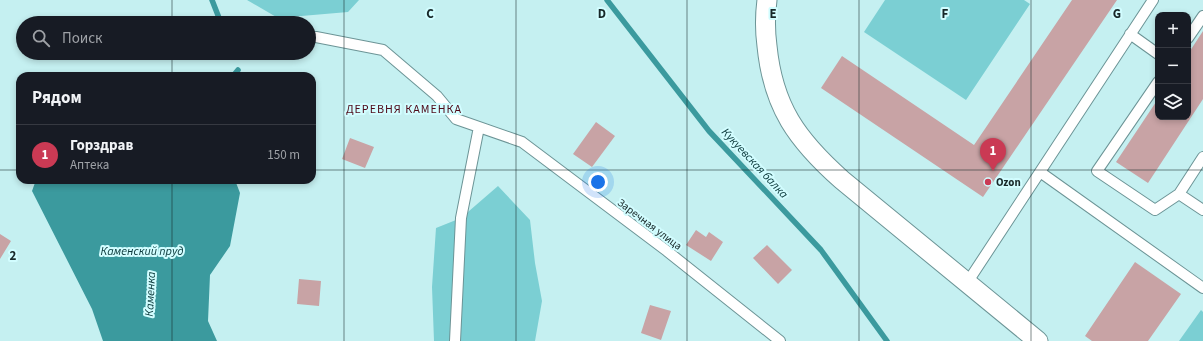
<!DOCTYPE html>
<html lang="ru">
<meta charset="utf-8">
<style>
body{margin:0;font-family:"Source Sans 3",sans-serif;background:#20242c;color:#f1f3f6}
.controls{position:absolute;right:12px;top:12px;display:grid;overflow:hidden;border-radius:8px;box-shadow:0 2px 6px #0003}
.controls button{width:36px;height:36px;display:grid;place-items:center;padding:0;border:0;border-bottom:1px solid #363941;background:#171b24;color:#f1f3f6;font:20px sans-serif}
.you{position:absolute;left:598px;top:182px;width:14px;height:14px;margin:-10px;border:3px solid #fff;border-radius:50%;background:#1a73e8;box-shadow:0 0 0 6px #1a73e833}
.badge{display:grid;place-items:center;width:26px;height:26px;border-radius:50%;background:#ca3a54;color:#fff;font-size:13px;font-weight:700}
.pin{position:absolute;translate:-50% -33px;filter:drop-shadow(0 1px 2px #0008)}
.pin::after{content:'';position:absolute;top:21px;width:14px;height:12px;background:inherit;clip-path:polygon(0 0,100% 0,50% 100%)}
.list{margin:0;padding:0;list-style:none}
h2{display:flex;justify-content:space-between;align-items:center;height:52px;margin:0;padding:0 16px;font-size:17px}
h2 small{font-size:13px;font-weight:400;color:#9ea1a6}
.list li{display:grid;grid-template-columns:26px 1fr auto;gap:12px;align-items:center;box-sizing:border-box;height:60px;padding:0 16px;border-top:1px solid #363941}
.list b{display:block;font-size:15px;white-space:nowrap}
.list p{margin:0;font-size:13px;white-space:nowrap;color:#9ea1a6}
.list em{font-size:13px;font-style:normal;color:#9ea1a6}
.icon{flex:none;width:22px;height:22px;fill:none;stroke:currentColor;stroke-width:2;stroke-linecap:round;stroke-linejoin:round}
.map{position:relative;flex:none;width:1203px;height:341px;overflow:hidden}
.search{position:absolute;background:#171b24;box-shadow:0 2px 6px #0003;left:16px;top:16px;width:300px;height:44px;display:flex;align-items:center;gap:10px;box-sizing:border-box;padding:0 14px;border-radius:22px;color:#9ea1a6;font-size:15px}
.panel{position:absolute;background:#171b24;box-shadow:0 2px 6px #0003;left:16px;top:72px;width:300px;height:112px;border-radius:12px}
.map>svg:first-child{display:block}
.green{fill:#7bcfd3}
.water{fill:#3b9a9e}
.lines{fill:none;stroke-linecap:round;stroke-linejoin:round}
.stream{stroke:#3b9a9e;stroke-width:5.5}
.building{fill:#c8a3a5}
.lane-casing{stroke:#6c9496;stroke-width:12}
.street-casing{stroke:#6c9496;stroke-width:21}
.lane{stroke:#fff;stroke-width:10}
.street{stroke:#fff;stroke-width:19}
.grid{fill:none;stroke:#182829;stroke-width:1;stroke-opacity:0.55}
.poi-dot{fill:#ca3a54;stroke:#d2fdff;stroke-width:1.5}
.labels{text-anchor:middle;stroke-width:4;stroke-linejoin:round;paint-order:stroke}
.poi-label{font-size:11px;font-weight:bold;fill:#182829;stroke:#d2fdff;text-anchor:start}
.street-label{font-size:11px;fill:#182829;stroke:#d2fdff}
.neighbourhood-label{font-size:12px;letter-spacing:1px;fill:#4f0918;stroke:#d2fdff}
.water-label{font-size:12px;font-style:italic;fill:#0a383a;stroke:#d2fdff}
.grid-label{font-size:13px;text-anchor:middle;font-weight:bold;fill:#182829;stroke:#d2fdff;stroke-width:4;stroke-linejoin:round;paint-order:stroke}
</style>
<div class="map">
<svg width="1203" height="341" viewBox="0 0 1203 341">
<rect width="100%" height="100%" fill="#c5f0f1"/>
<path class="green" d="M247,0H359L348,12L278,18Z
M885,0H1024L1030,4L966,100L864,32Z
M498,186L530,220L535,263L542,301L535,341H434L432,287L436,228L461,218Z
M1201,310L1203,312V341H1179Z"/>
<path class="water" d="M36,180H235L240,193L230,246L210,275L208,321L217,341H103L92,309L32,191Z"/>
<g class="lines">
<path class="stream" d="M212,0L221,23
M607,0L709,131L821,250L887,341
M233,76L238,70"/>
</g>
<path class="building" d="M1072,0H1117L983,197L821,88L842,56L974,145Z
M1203,31V99L1148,183L1116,162L1158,99V117H1188V54Z
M596,122L615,136L592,167L573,154Z
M350,138L374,147L365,168L342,159Z
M696,230L706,237L709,232L723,242L711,261L686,245Z
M0,234L11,241L0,259Z
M767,245L792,270L778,284L753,258Z
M1135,262L1181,294L1148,341H1092L1085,336Z
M299,279L321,281L319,306L297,304Z
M650,305L671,311L661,340L641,333Z"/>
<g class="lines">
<defs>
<path id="lane" d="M1130,34L1158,54
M316,37L383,50L437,96L456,119L522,142L667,251L780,341
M1188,38L1203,16
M1158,82L1097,171L1155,210L1179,194L1203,210
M1040,172L1203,288
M1179,194L1203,157
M967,283L1153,0
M455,341L461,218L479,127"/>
<path id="street" d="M767,0C765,15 765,31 767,46C773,107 797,140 842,180L1038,341"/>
</defs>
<use href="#lane" class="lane-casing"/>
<use href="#street" class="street-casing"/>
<use href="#lane" class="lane"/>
<use href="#street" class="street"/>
</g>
<path class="grid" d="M172,0V23M344,0V341M516,0V341M687,0V341M859,0V341M1031,0V341M172,53V76M0,170H20M312,170H1203M172,180V341"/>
<circle class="poi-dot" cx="988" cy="182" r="4"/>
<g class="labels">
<g class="poi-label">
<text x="996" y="186">Ozon</text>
</g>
<g class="street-label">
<text transform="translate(650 224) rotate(37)" y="4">Заречная улица</text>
</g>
<g class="neighbourhood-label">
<text x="404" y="113">ДЕРЕВНЯ КАМЕНКА</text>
</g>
<g class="water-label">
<text transform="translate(755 163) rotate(47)" y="4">Кукуевская балка</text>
<text x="142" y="255">Каменский пруд</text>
<text transform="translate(150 294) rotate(-87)" y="4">Каменка</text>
</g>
</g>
<g class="grid-label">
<text x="430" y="18">C</text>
<text x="602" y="18">D</text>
<text x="773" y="18">E</text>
<text x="945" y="18">F</text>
<text x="1117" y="18">G</text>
<text x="13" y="260">2</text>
</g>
</svg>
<div class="controls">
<button>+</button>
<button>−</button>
<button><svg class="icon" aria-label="layers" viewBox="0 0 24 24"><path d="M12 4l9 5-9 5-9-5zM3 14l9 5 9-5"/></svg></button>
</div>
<div class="you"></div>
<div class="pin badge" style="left:993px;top:171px">1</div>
<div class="search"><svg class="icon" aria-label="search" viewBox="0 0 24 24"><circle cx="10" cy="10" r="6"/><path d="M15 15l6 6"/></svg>Поиск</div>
<section class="panel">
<h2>Рядом<small></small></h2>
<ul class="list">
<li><span class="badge">1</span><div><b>Горздрав</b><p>Аптека</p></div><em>150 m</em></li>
</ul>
</section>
</div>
